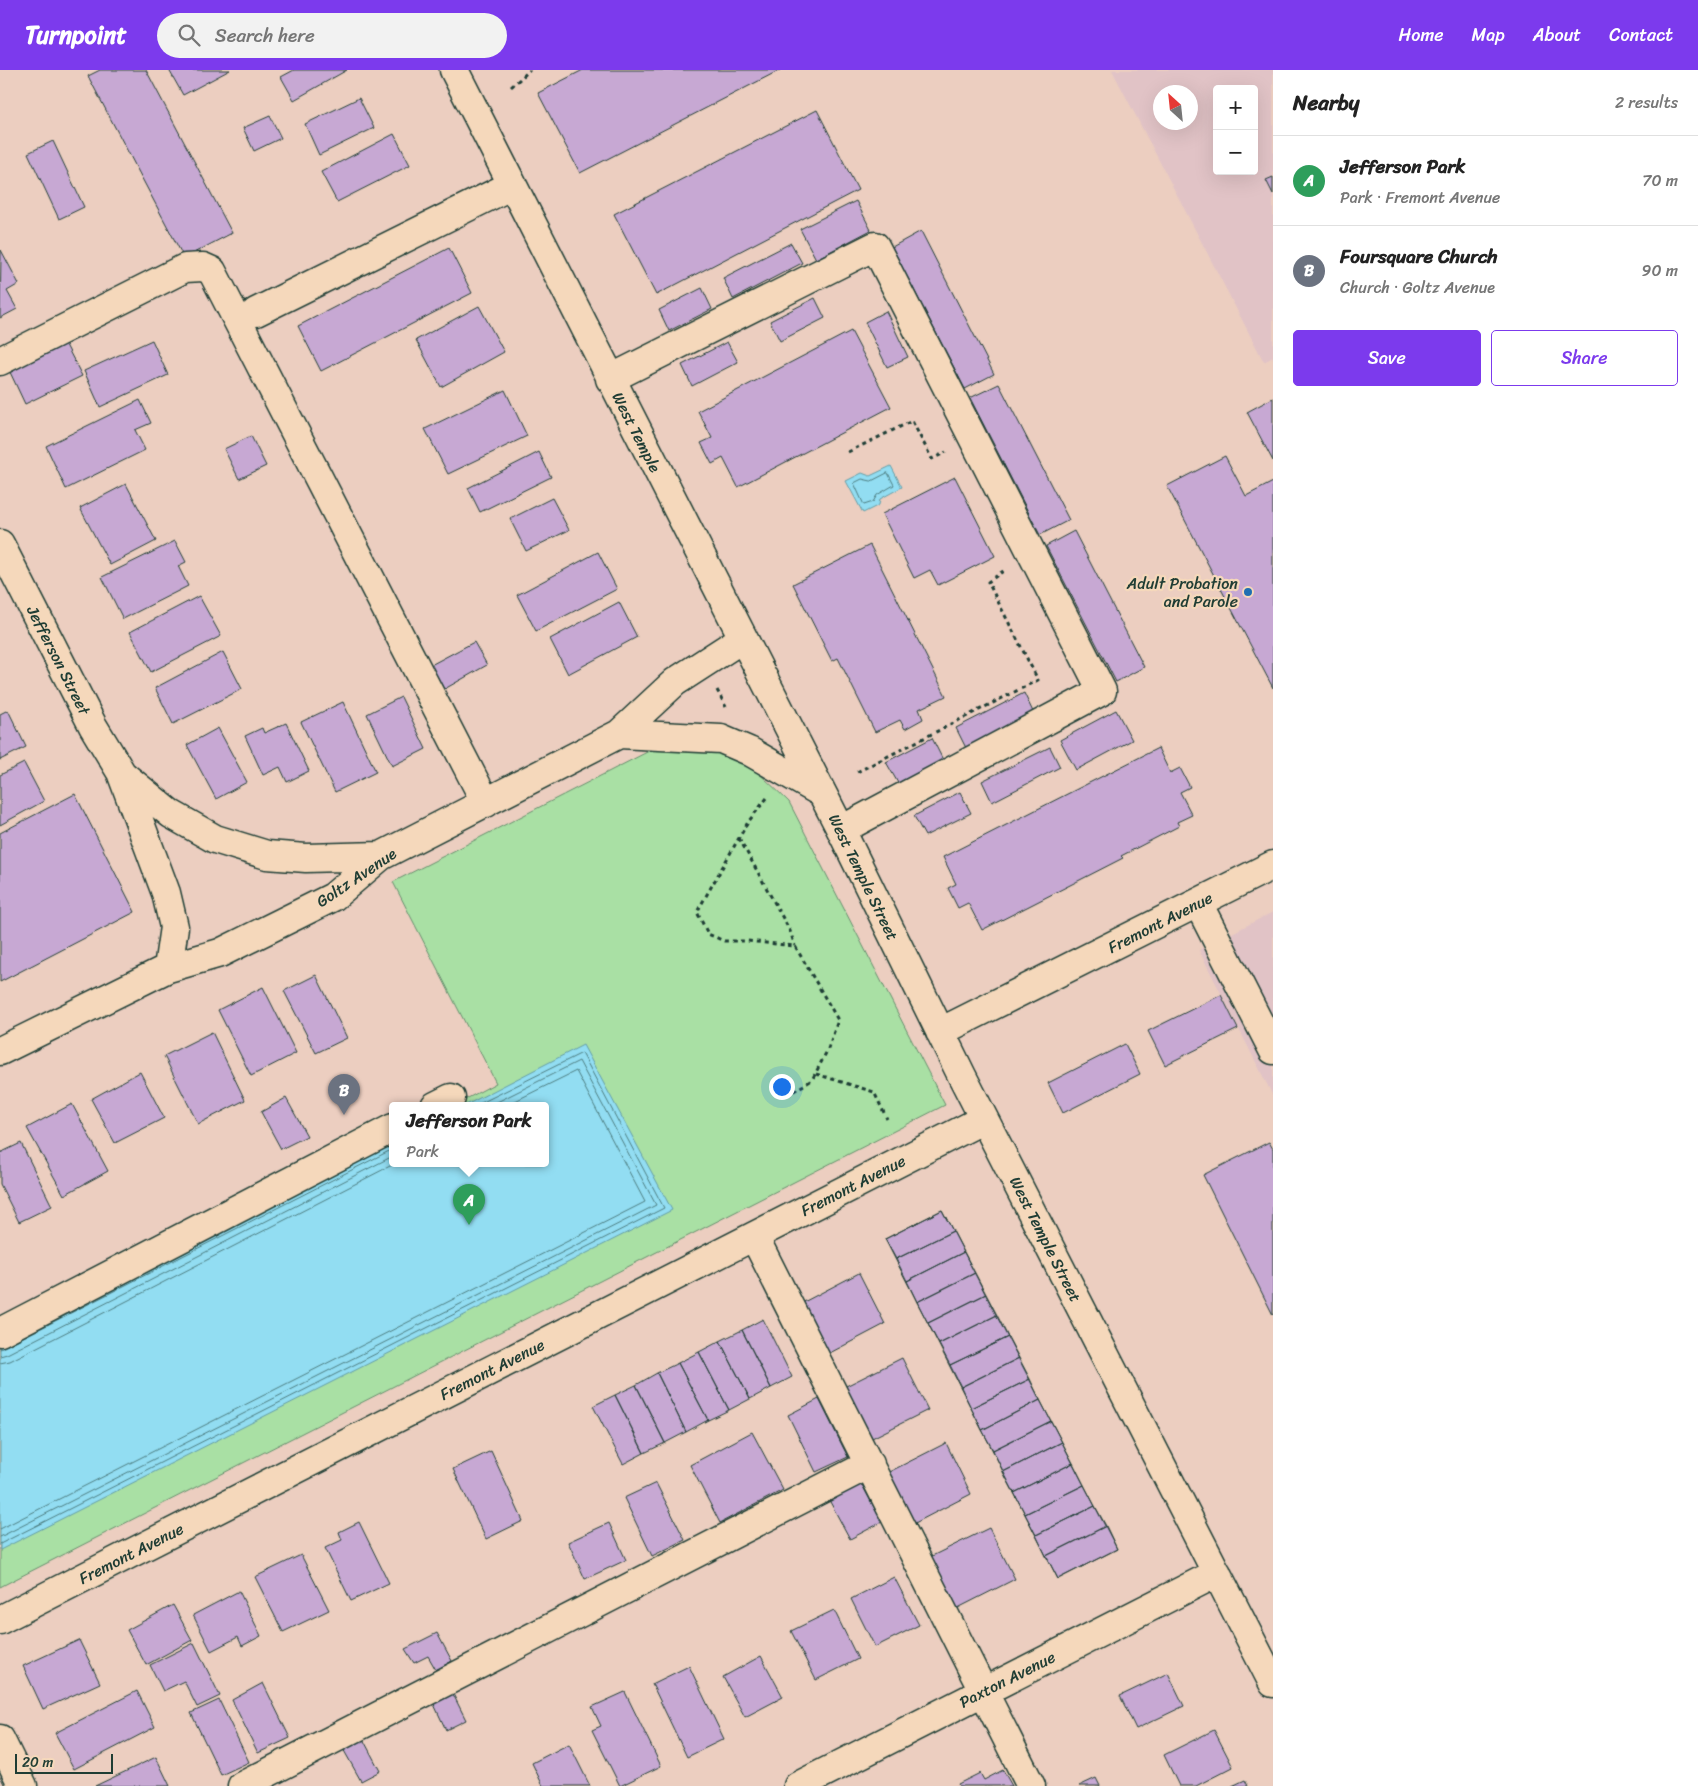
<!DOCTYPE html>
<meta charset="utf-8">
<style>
body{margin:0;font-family:Sriracha,sans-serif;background:#f2f2f2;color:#222}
.controls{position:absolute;right:15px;top:15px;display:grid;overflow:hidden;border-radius:5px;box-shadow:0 5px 20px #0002}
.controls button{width:45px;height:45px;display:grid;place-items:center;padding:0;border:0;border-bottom:1px solid #e0e0e0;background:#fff;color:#222;font:25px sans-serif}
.compass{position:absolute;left:1153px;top:15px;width:45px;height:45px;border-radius:50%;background:#fff;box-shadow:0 5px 20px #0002;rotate:333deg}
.scale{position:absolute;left:15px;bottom:12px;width:98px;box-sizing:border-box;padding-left:5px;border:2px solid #1f3d34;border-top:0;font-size:14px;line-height:18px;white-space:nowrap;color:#1f3d34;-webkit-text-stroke:4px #f5d8bb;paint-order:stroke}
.you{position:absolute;left:781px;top:1016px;width:18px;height:18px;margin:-12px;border:4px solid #fff;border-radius:50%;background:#1a73e8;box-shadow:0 0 0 8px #1a73e833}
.badge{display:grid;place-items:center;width:32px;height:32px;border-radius:50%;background:#7c3aed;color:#fff;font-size:16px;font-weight:700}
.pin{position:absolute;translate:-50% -41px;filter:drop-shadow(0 1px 2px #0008)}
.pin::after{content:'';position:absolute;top:26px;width:18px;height:15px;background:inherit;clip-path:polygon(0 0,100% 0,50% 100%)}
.popup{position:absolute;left:389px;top:1032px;width:160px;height:65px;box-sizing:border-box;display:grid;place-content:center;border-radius:5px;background:#fff;filter:drop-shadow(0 1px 4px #0005);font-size:16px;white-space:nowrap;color:#767676}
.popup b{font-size:19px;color:#222}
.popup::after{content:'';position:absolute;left:50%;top:100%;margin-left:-10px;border:10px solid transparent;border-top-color:#fff}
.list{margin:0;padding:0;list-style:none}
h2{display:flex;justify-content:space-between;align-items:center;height:65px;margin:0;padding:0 20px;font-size:21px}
h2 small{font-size:16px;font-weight:400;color:#767676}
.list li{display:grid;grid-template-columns:32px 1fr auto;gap:15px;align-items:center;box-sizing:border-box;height:90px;padding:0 20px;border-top:1px solid #e0e0e0}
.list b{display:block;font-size:19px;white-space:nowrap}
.list p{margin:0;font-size:16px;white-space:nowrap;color:#767676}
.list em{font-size:16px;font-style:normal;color:#767676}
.actions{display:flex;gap:10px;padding:15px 20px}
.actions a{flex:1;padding:11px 0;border:1px solid #7c3aed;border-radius:5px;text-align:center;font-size:18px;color:#7c3aed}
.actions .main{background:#7c3aed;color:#fff}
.icon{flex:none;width:28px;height:28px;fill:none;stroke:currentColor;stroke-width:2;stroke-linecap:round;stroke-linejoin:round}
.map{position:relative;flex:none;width:1273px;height:1716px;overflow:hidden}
header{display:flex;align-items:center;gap:30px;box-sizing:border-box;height:70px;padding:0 25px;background:#7c3aed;color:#fff}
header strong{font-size:24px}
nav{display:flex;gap:28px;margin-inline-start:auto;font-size:18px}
.search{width:350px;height:45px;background:#f2f2f2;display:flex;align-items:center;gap:12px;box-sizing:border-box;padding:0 18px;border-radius:28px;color:#767676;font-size:19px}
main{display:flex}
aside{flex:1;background:#fff}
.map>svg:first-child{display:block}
.built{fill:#e1c3c6;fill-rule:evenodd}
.green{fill:#a9e0a4;stroke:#648e6c}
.water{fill:#92ddf2;stroke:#649da6}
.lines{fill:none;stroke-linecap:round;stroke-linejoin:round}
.shore{stroke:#4d7d80;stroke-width:1}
.building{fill:#c7a8d3;stroke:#1f3d34}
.minor-casing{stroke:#1f3d34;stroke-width:31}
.path{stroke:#1f3d34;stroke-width:3;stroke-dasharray:4 4;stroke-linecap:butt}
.minor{stroke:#f5d8bb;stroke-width:28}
.tram{stroke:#1f3d34;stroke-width:1}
.poi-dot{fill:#1f6fb2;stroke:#f5d8bb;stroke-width:2}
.labels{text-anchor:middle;stroke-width:4.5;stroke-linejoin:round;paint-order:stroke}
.street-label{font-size:16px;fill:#1f3d34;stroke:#f5d8bb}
.poi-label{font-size:16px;fill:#1f3d34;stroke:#f5d8bb;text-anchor:end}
</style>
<header>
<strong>Turnpoint</strong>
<div class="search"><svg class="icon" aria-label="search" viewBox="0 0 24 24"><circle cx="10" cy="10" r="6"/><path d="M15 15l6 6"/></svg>Search here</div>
<nav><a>Home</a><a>Map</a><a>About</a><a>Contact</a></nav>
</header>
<main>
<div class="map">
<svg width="1273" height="1716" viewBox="0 0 1273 1716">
<rect width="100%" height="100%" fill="#eccec0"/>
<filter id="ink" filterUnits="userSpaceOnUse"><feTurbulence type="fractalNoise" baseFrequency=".02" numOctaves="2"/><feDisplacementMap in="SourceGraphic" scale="10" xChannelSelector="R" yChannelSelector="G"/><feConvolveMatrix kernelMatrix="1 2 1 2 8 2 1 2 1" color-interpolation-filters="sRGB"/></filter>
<g filter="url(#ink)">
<path class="built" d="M1112,0H1273V287L1264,292ZM1217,19H1254V101H1217ZM1160,22H1190V52H1160Z
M1273,842V1026L1199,880Z"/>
<path class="green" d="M653,679C676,680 704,678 727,685C752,693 771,715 789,732L945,1035L0,1517V1274L393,1094H545V1036H453L496,1013L393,812Z"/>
<path class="water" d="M891,396L902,417L880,429L879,435L863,443L846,411L862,403L870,406Z
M583,975L672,1140L0,1480V1275L393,1073V1094H545V1036H464Z"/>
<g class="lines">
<path class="shore" d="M888,403L894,415L877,425L873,432L864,435L854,413L862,409L871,411Z
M0,1279L393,1079
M0,1286L7,1284L393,1086
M0,1293L10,1291L394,1094
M0,1459L645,1132L576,1001L505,1036
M0,1467L656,1135L579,991L489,1036
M0,1474L664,1138L582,983L475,1036"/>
</g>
<path class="building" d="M100,0H146L232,163L184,188L88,6Z
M169,0H230L183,25Z
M294,0H347L294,30L281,7Z
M583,0H780L580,103L538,23Z
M359,28L374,58L319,85L305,54Z
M817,40L858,120L656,225L614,144Z
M270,46L281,68L254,81L243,58Z
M394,64L410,95L337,132L321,102Z
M53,71L84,137L59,149L28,83Z
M1273,107V124L1266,110Z
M856,131L871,160L816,189L800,159Z
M921,161L994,304L965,319L892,177Z
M791,173L802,193L733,229L723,208Z
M449,178L472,223L321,301L298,256Z
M1,180L19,214L7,221L17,239L0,248Z
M702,218L712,239L669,261L659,240Z
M815,228L825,248L780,271L770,251Z
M479,236L504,282L441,317L416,270Z
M886,241L908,287L887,297L865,252Z
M851,261L891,337L738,417L723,388L712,394L701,373L712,368L698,341Z
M152,270L168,305L100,337L84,301Z
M727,272L738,292L692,316L682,295Z
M65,273L82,306L25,334L9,300Z
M999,314L1069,450L1040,465L970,328Z
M505,320L527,366L448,404L425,359Z
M1273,328V391L1247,342Z
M140,330L151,353L135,360L145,380L66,419L46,376Z
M251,366L266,396L239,409L224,379Z
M539,382L551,407L480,442L468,418Z
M1225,386L1246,426L1273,412V618L1167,416Z
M955,407L995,486L938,515L930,500L914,508L882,444Z
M126,414L156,471L110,495L80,438Z
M552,428L569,460L526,481L510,449Z
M1074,461L1144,597L1116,612L1046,476Z
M175,471L186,492L178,496L188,516L123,549L102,507Z
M870,475L946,626L919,639L923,649L905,659L900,650L875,662L838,588L832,591L793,514Z
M598,482L617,519L536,561L517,525Z
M199,526L221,566L151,602L130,562Z
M619,532L637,567L568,604L550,569Z
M474,572L487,595L441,621L427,597Z
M223,582L242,619L173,654L155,618Z
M1024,623L1034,644L966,678L956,658Z
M401,627L426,679L392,696L367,644Z
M343,632L376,702L335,722L301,652Z
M8,640L26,677L0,690V644Z
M1116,640L1132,670L1076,700L1060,670Z
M286,653L309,701L287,712L280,697L263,705L245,666L262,658L264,663Z
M218,658L247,712L216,729L187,675Z
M932,668L943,690L898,713L886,692Z
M1050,677L1060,697L992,732L982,711Z
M1158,678L1170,703L1180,698L1190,717L1180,722L1192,745L1177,752L1179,756L1121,786L1123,788L982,860L968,833L958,838L948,818L956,814L943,787Z
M24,693L44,731L0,755V705Z
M960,722L971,743L925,766L914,746Z
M75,724L135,842L0,912V763Z
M316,905L347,968L316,983L284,921Z
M263,917L296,983L251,1006L218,940Z
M1221,925L1238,959L1165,995L1148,961Z
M212,962L245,1030L198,1054L164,986Z
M1125,974L1140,1004L1063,1043L1048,1013Z
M140,1002L164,1048L115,1073L91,1029Z
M286,1028L307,1066L281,1079L261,1042Z
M72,1034L108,1101L64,1125L27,1058Z
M1269,1072L1273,1079V1245L1203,1105Z
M21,1073L52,1136L19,1152L0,1114V1083Z
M942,1140L1117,1479L1058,1509L885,1169Z
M942,1140L953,1161L896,1189L885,1169Z
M953,1161L964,1182L907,1211L896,1189Z
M964,1182L975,1203L917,1232L907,1211Z
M859,1203L885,1254L826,1285L800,1234Z
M975,1203L986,1224L928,1253L917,1232Z
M986,1224L997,1245L939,1274L928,1253Z
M997,1245L1008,1267L950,1295L939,1274Z
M763,1249L792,1307L771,1318L742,1260Z
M742,1260L771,1318L750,1329L720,1271Z
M1008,1267L1019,1288L961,1317L950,1295Z
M720,1271L750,1329L729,1340L699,1282Z
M699,1282L729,1340L708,1350L678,1293Z
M902,1288L928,1340L870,1369L844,1317Z
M1019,1288L1030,1309L971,1338L961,1317Z
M678,1293L708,1350L686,1362L657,1303Z
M657,1303L686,1362L665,1373L636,1315Z
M1030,1309L1040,1330L982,1360L971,1338Z
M636,1315L665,1373L644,1383L615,1325Z
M615,1325L644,1383L623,1394L593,1336Z
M819,1329L848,1387L816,1402L788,1345Z
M1040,1330L1051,1351L993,1380L982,1360Z
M1051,1351L1062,1372L1003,1402L993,1380Z
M752,1362L783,1420L720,1453L690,1395Z
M1062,1372L1073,1393L1014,1423L1003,1402Z
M946,1373L971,1424L913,1454L887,1403Z
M491,1381L523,1451L486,1469L453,1399Z
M1073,1393L1084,1415L1025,1444L1014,1423Z
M656,1413L685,1470L652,1486L624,1428Z
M861,1413L882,1452L850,1469L829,1430Z
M1084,1415L1095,1436L1036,1465L1025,1444Z
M1095,1436L1106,1456L1046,1486L1036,1465Z
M359,1452L389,1513L351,1531L325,1478L342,1470L339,1462Z
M609,1453L626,1490L585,1509L568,1472Z
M1106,1456L1117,1479L1058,1509L1046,1486Z
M989,1458L1015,1509L956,1539L930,1487Z
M301,1485L329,1540L283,1562L255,1507Z
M894,1507L919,1555L875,1577L851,1529Z
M239,1521L261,1566L242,1576L238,1567L211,1581L193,1545Z
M173,1535L192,1570L146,1595L127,1560Z
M834,1540L858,1589L816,1610L791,1561Z
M437,1563L452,1591L436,1600L428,1586L414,1593L405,1579Z
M79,1570L100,1613L43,1639L23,1596Z
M194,1573L220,1626L197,1637L184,1611L163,1621L150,1595Z
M761,1586L783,1627L745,1647L723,1607Z
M689,1596L724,1669L687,1687L652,1614Z
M1168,1603L1184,1636L1136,1659L1120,1626Z
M263,1613L290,1668L258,1683L232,1630Z
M451,1620L466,1650L446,1660L432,1630Z
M137,1621L155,1657L74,1699L55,1663Z
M625,1622L661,1696L620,1716L592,1660L601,1656L592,1637Z
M219,1630L249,1692L221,1705L191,1643Z
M1214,1660L1233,1697L1196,1716H1179L1164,1685Z
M362,1667L380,1701L361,1711L342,1677Z
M569,1674L590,1716H543L532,1693Z
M156,1687L170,1716H95Z
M1003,1700L1012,1716H959L958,1714L980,1703L984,1710Z
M1096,1708L1100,1716H1079Z
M1245,1710L1248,1716H1232Z"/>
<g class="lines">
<defs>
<path id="minor" d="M454,0L841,760L962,1006L1273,1613
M256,242L512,115
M0,291L185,198L203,197L212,201L486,733
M610,309L875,176L1102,621L841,760
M0,474L93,656L122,704L171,744L215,769L267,785L306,788L381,786
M619,664L721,669L749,681L822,723
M122,705L166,823L174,857L168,898
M1198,833L1273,980
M940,962L1273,795
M0,981L168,898L220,883L333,827L381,786L619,664L675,612L743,568
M435,1036L451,1028
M754,1166L1031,1716
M0,1262L393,1058
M0,1550L984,1049
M0,1669L23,1716
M242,1716L870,1394
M798,1716L1217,1503"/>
</defs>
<use href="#minor" class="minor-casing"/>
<path class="path" d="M511,17L530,0
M848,382L912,351L932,389L946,382
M717,620L726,637
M857,702L1038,610L988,512L1006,499
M767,728L748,752L697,842L708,864L724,871H747L795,876L838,950L828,979L812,1010L789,1024
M739,768L790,861L795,876
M816,1004L874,1022L887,1049"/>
<use href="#minor" class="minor"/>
<path class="tram" d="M0,1706L5,1716"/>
</g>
</g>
<circle class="poi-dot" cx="1248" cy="522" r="5"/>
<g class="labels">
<g class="street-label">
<text transform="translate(637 362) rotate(63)" y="6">West Temple</text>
<text transform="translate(59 590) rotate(63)" y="6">Jefferson Street</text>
<text transform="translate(356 807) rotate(-34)" y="6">Goltz Avenue</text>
<text transform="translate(864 807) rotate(64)" y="6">West Temple Street</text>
<text transform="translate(1160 852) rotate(-27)" y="6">Fremont Avenue</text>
<text transform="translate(853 1115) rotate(-27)" y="6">Fremont Avenue</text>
<text transform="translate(1046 1169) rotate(63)" y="6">West Temple Street</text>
<text transform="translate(492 1299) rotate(-27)" y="6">Fremont Avenue</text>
<text transform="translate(131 1483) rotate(-27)" y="6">Fremont Avenue</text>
<text transform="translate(1007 1609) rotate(-27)" y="6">Paxton Avenue</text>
</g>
<g class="poi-label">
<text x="1238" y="519">Adult Probation<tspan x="1238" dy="18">and Parole</tspan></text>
</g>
</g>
</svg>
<div class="controls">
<button>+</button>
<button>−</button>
</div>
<svg class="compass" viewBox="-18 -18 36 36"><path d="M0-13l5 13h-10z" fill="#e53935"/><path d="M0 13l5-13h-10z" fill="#767676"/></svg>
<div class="scale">20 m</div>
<div class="you"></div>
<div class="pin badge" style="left:469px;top:1155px;background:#2e9e5b">A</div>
<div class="popup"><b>Jefferson Park</b>Park</div>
<div class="pin badge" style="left:344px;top:1045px;background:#6b7280">B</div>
</div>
<aside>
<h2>Nearby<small>2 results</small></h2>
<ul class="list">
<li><span class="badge" style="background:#2e9e5b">A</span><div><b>Jefferson Park</b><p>Park · Fremont Avenue</p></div><em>70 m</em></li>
<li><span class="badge" style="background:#6b7280">B</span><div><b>Foursquare Church</b><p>Church · Goltz Avenue</p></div><em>90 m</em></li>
</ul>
<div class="actions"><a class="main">Save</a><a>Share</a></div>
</aside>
</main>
